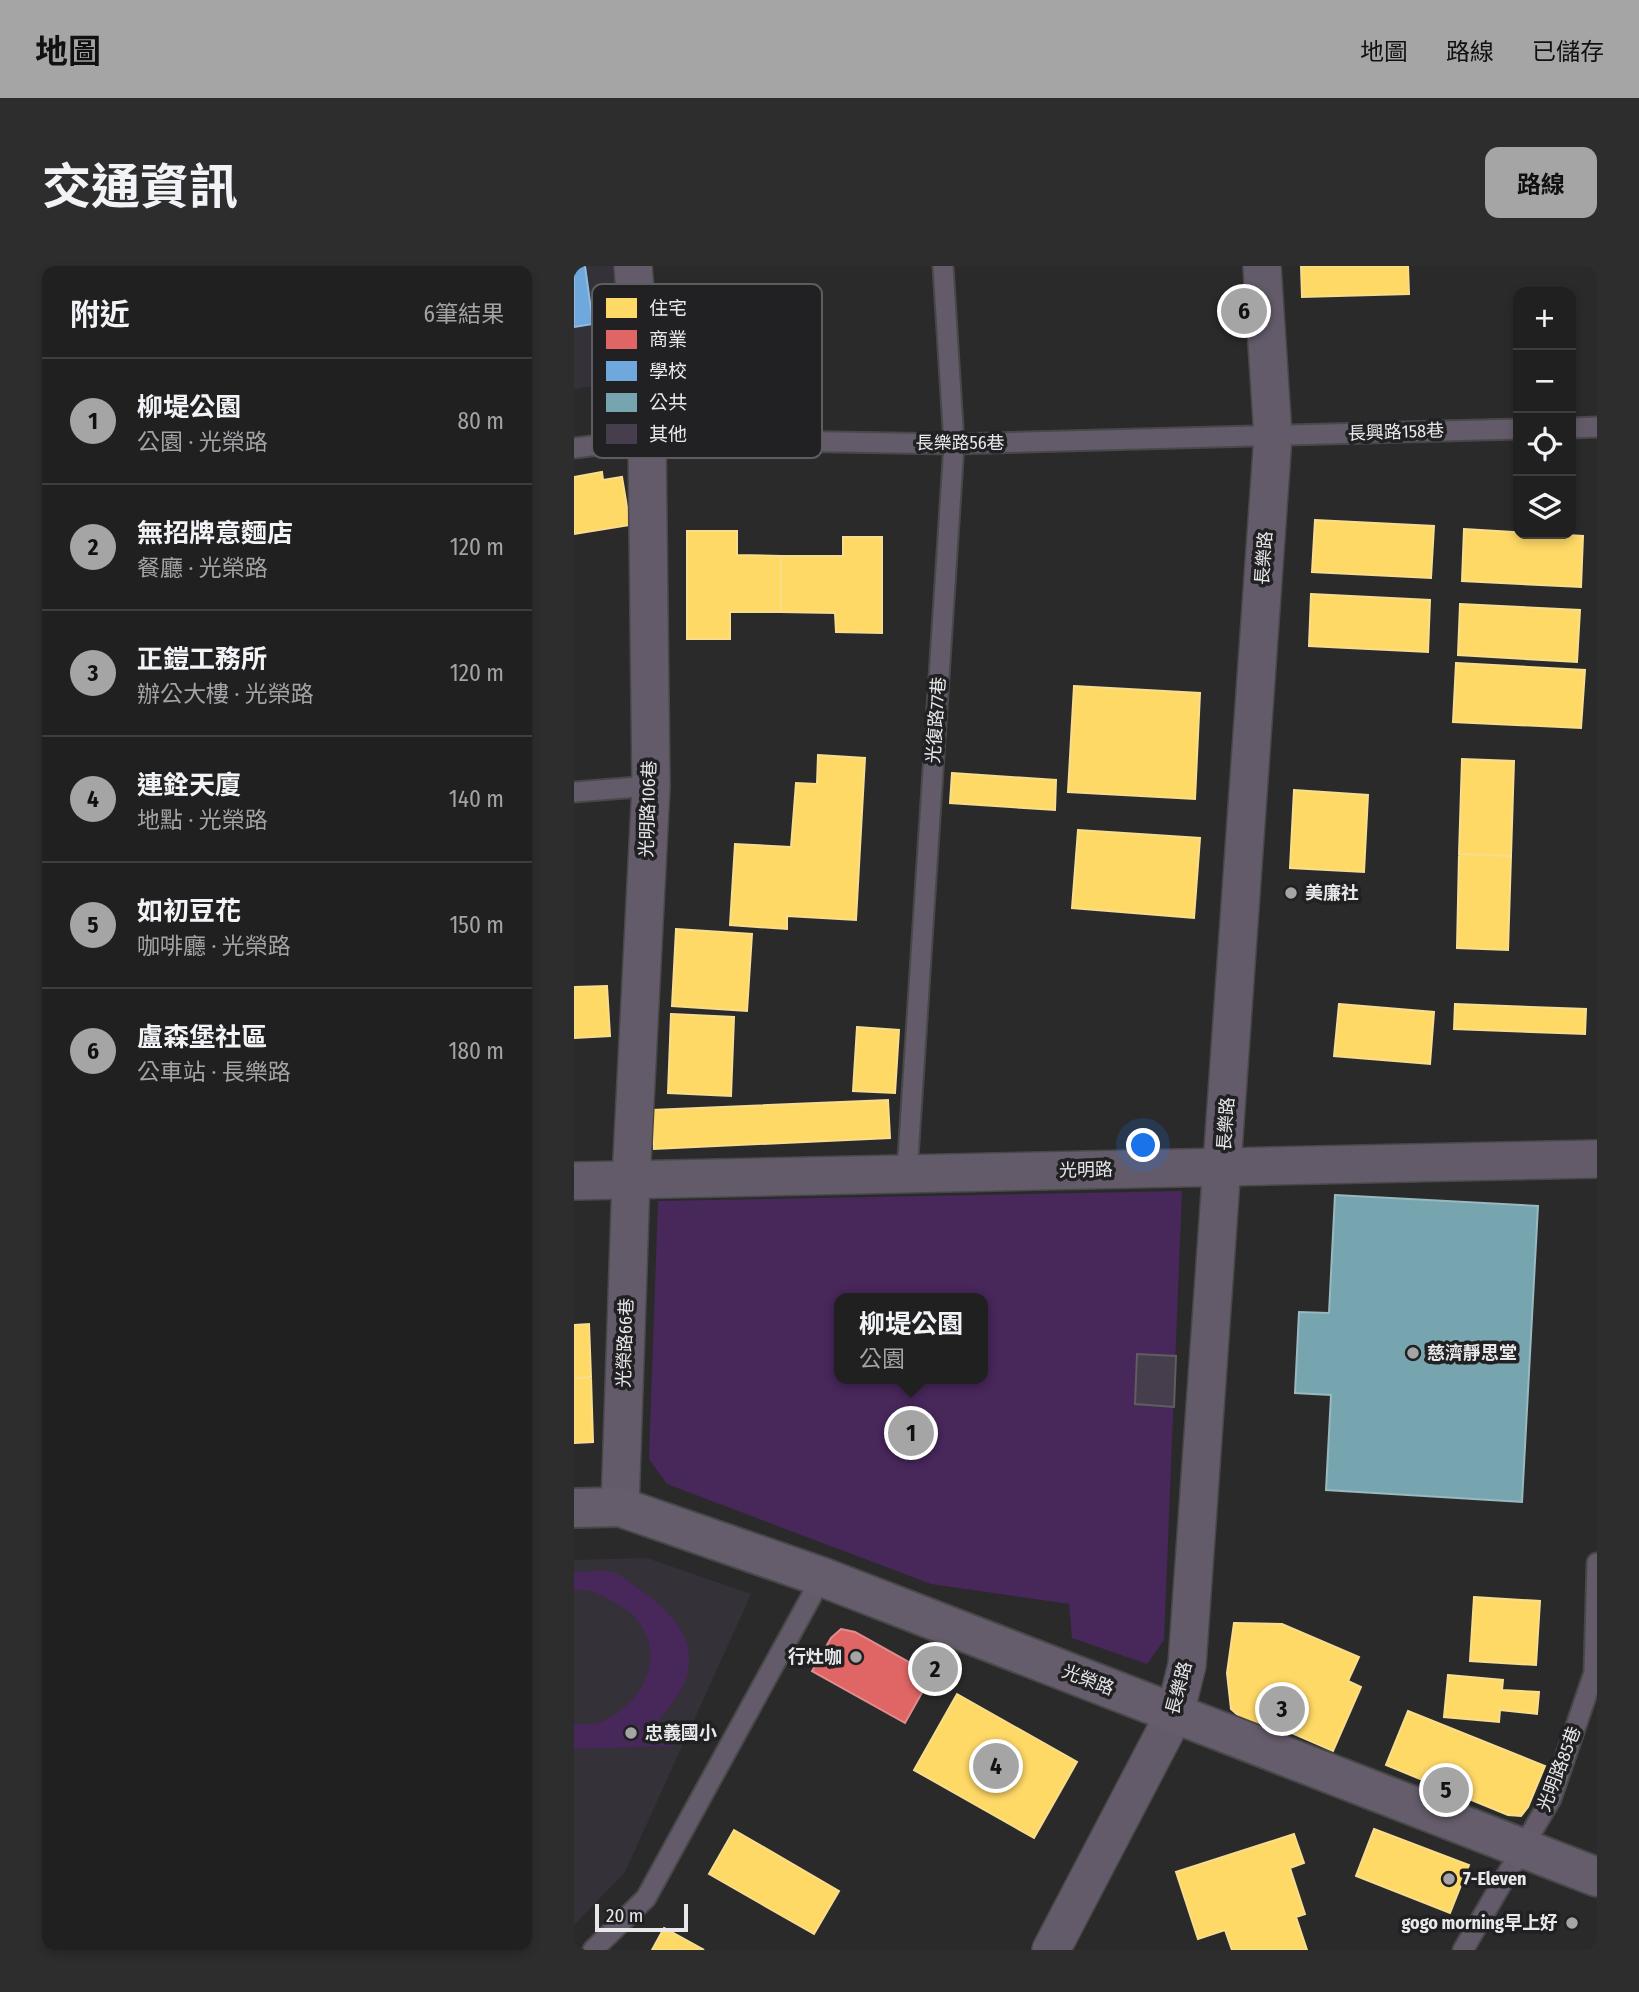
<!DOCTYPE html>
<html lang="zh-TW">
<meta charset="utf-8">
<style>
body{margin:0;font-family:"Fira Sans Condensed","Noto Sans TC",sans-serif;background:#2d2d2d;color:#f1f3f6}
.controls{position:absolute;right:21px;top:21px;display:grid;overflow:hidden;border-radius:14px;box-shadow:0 4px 10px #0003}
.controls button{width:63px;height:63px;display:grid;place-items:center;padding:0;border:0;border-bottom:2px solid #3d3e3e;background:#202020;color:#f1f3f6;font:35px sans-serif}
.scale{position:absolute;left:21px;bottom:18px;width:93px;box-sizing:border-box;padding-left:7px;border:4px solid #e8e7e9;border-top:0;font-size:19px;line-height:24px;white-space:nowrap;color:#e8e7e9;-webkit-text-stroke:5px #212022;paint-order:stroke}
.you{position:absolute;left:570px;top:880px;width:24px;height:24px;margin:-18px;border:5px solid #fff;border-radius:50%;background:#1a73e8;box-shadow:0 0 0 10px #1a73e833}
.badge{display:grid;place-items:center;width:46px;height:46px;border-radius:50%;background:#a6a5a6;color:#111;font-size:23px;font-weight:700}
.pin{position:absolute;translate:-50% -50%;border:4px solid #fff;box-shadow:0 2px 7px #0006}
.popup{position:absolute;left:260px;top:1027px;width:154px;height:91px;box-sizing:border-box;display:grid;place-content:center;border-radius:14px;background:#202020;filter:drop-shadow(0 2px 5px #0005);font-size:23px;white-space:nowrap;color:#a2a3a5}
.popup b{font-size:26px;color:#f1f3f6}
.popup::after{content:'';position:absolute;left:50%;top:100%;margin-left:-14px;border:14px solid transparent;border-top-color:#202020}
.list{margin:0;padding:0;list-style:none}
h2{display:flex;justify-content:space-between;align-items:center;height:91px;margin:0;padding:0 28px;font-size:30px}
h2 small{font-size:23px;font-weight:400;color:#a2a3a5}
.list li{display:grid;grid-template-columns:46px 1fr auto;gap:21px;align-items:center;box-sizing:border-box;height:126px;padding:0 28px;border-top:2px solid #3d3e3e}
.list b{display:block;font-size:26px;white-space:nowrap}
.list p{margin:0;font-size:23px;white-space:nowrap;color:#a2a3a5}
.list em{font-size:23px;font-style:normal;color:#a2a3a5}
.icon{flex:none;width:38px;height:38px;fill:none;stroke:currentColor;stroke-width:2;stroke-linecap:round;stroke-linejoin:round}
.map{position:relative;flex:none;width:1023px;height:1684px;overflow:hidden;border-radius:14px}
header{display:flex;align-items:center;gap:42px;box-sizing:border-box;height:98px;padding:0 35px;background:#a6a5a6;color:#111}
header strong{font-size:33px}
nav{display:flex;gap:38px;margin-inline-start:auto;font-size:24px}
.intro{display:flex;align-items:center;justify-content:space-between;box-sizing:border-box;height:168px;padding:0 42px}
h1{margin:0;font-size:49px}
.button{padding:18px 32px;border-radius:14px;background:#a6a5a6;color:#111;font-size:24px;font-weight:700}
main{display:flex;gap:42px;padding:0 42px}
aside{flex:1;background:#202020;border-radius:14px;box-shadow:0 4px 10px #0003}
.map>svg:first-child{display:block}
.built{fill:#343138}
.green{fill:#48275b;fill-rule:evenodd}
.homes{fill:#ffd966;stroke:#f8dd8d;stroke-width:2}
.shops{fill:#e06666;stroke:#e28d8d;stroke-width:2}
.schools{fill:#6fa8dc;stroke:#93bbe0;stroke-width:2}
.public{fill:#76a5af;stroke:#98b9c0;stroke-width:2}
.building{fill:#463e4c;stroke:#5f5e5f;stroke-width:2}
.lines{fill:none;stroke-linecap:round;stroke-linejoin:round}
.lane-casing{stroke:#494849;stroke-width:23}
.street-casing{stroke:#494849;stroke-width:40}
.secondary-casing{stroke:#494849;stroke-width:42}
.lane{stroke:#645b6a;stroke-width:19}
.street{stroke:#645b6a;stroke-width:37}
.secondary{stroke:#665d6c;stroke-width:38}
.poi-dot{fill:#a6a5a6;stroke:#212022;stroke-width:2.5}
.labels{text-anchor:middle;stroke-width:7;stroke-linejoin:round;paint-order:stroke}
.street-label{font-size:18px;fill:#e8e7e9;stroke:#212022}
.poi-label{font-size:18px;font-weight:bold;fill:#e8e7e9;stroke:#212022;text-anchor:start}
.key{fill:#212022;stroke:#5d5c5e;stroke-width:2}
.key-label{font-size:19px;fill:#e8e7e9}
</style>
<header>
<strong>地圖</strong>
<nav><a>地圖</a><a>路線</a><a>已儲存</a></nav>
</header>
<div class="intro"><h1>交通資訊</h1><a class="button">路線</a></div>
<main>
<aside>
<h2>附近<small>6筆結果</small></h2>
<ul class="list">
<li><span class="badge">1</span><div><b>柳堤公園</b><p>公園 · 光榮路</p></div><em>80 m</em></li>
<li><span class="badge">2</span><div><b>無招牌意麵店</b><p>餐廳 · 光榮路</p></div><em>120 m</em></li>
<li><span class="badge">3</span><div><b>正鎧工務所</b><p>辦公大樓 · 光榮路</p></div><em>120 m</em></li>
<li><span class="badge">4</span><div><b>連銓天廈</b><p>地點 · 光榮路</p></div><em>140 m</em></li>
<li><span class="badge">5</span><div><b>如初豆花</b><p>咖啡廳 · 光榮路</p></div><em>150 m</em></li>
<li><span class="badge">6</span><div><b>盧森堡社區</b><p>公車站 · 長樂路</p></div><em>180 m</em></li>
</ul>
</aside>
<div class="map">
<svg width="1023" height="1684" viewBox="0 0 1023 1684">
<rect width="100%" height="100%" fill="#2b2a2b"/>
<path class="built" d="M0,0H41L55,115L0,123Z
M73,1292L177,1328L51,1606L0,1659V1294Z"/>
<path class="green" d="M608,925L590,1374L573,1398L498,1372L495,1338L357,1318L93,1218L75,1193L84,935ZM265,1032H409V1113H265Z
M0,1306C11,1306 27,1303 38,1306C45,1307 54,1315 61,1320C92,1341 124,1369 113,1410C107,1429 89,1449 76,1463L96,1460L98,1480L0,1483V1458C8,1458 19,1459 27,1456C81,1433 98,1366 40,1336C24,1328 18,1323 0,1324Z"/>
<path class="homes" d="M727,0H834L835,28L728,31Z
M28,206L29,214L48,211L56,259L0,268V211Z
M741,254L860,260L857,312L738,306Z
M890,263L1009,270L1007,321L888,315Z
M113,265H163V289L207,290V346H156V373H113Z
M269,271H308V367L262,366L261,347L207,346V290H269Z
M737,328L856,334L854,386L735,380Z
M886,338L1006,344L1003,396L884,389Z
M882,397L1011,404L1007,462L879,456Z
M500,420L626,427L621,533L494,526Z
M244,489L291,492L282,654L213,650V663L156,659L161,578L217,581L222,517L243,518Z
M888,493L940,495L937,590L885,588Z
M378,507L482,514L481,544L376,537Z
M720,524L794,529L790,606L716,602Z
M504,564L626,572L620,652L498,642Z
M885,588L937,590L934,684L883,682Z
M102,663L178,668L173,745L98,740Z
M33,720L36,770L0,772V721Z
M765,738L860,746L856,798L760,790Z
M881,738L1012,743L1011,768L880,763Z
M97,748L160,751L157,830L94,827Z
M283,761L325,764L321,827L279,825Z
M314,834L316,872L80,883L78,844Z
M15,1058L17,1111L0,1112V1059Z
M17,1111L19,1176L0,1177V1112Z
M900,1331L966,1335L962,1399L896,1395Z
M660,1357L708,1358L785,1391L774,1415L787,1421L759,1485L711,1464L708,1470L666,1451L657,1443L653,1407Z
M874,1409L929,1414L928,1424L965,1426L963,1448L926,1444L925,1456L870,1451Z
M383,1428L503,1496L460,1572L340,1504Z
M834,1445L971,1500L954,1541L947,1550L934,1549L812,1499Z
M800,1563L895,1599L876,1647L782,1610Z
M160,1564L265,1625L240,1668L135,1608Z
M720,1568L730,1597L716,1602L731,1648L722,1651L733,1684H658L651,1664L624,1673L602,1606Z
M90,1662L130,1684H78Z"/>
<path class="shops" d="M267,1363L281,1366L358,1409L331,1457L238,1405L257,1372Z"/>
<path class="schools" d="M0,0H11L19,58L0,61Z"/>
<path class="public" d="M761,929L964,940L948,1236L752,1224L757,1129L721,1127L725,1046L755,1047Z"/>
<path class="building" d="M563,1088L602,1090L600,1141L561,1138Z"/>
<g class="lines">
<defs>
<path id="lane" d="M997,162L1023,161
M0,182L73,173L380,178L944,163
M0,526L77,520
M333,908L380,178L369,0
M19,1684L72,1632L248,1311
M889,1684L977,1533L1020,1407L1023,1297"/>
<path id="street" d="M0,915L1023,893
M46,1241L57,914L77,520L73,173L59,0
M477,1684L601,1447L613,1399L699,170L688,0"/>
<path id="secondary" d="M0,1242L46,1241L248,1311L1023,1611"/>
</defs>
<use href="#lane" class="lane-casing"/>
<use href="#street" class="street-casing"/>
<use href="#secondary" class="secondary-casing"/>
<use href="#lane" class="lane"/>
<use href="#street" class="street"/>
<use href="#secondary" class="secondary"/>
</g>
<g class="poi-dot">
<circle cx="717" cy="627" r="7"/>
<circle cx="839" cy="1087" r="7"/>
<circle cx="282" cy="1391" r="7"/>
<circle cx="57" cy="1467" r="7"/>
<circle cx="875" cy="1613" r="7"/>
<circle cx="998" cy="1657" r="7"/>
</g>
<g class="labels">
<g class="street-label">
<text transform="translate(822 166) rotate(-2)" y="6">長興路158巷</text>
<text x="386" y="183">長樂路56巷</text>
<text transform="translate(690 292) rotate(-86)" y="6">長樂路</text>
<text transform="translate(362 454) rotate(-86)" y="6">光復路77巷</text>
<text transform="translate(74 543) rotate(-88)" y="6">光明路106巷</text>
<text transform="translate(652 858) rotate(-86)" y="6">長樂路</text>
<text transform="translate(512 904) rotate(-1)" y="6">光明路</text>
<text transform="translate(51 1077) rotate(-88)" y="6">光榮路66巷</text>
<text transform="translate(514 1414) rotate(21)" y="6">光榮路</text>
<text transform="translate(605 1422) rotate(-75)" y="6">長樂路</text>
<text transform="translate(985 1503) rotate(-69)" y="6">光明路85巷</text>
</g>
<g class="poi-label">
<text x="731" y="633">美廉社</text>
<text x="853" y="1093">慈濟靜思堂</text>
<text x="268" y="1397" text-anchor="end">行灶咖</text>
<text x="71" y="1473">忠義國小</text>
<text x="889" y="1619">7-Eleven</text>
<text x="984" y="1663" text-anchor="end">gogo morning早上好</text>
</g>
</g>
<rect x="18" y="18" width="230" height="174" rx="10" class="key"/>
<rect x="32" y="32" width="31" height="20" fill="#ffd966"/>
<rect x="32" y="64" width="31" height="19" fill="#e06666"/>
<rect x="32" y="95" width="31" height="20" fill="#6fa8dc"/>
<rect x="32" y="127" width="31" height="19" fill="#76a5af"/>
<rect x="32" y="158" width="31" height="20" fill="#463e4c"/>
<g class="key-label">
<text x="75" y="49">住宅</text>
<text x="75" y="80">商業</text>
<text x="75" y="112">學校</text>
<text x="75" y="143">公共</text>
<text x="75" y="175">其他</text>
</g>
</svg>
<div class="controls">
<button>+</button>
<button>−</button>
<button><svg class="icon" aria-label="locate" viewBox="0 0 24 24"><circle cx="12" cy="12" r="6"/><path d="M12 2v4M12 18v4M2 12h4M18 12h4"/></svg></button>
<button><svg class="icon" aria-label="layers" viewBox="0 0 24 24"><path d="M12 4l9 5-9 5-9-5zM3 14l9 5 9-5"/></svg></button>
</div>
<div class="scale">20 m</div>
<div class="you"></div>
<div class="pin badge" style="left:337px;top:1167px">1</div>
<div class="popup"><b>柳堤公園</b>公園</div>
<div class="pin badge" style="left:361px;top:1403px">2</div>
<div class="pin badge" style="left:708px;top:1443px">3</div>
<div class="pin badge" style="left:422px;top:1500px">4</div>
<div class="pin badge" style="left:872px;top:1524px">5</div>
<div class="pin badge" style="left:670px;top:45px">6</div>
</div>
</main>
